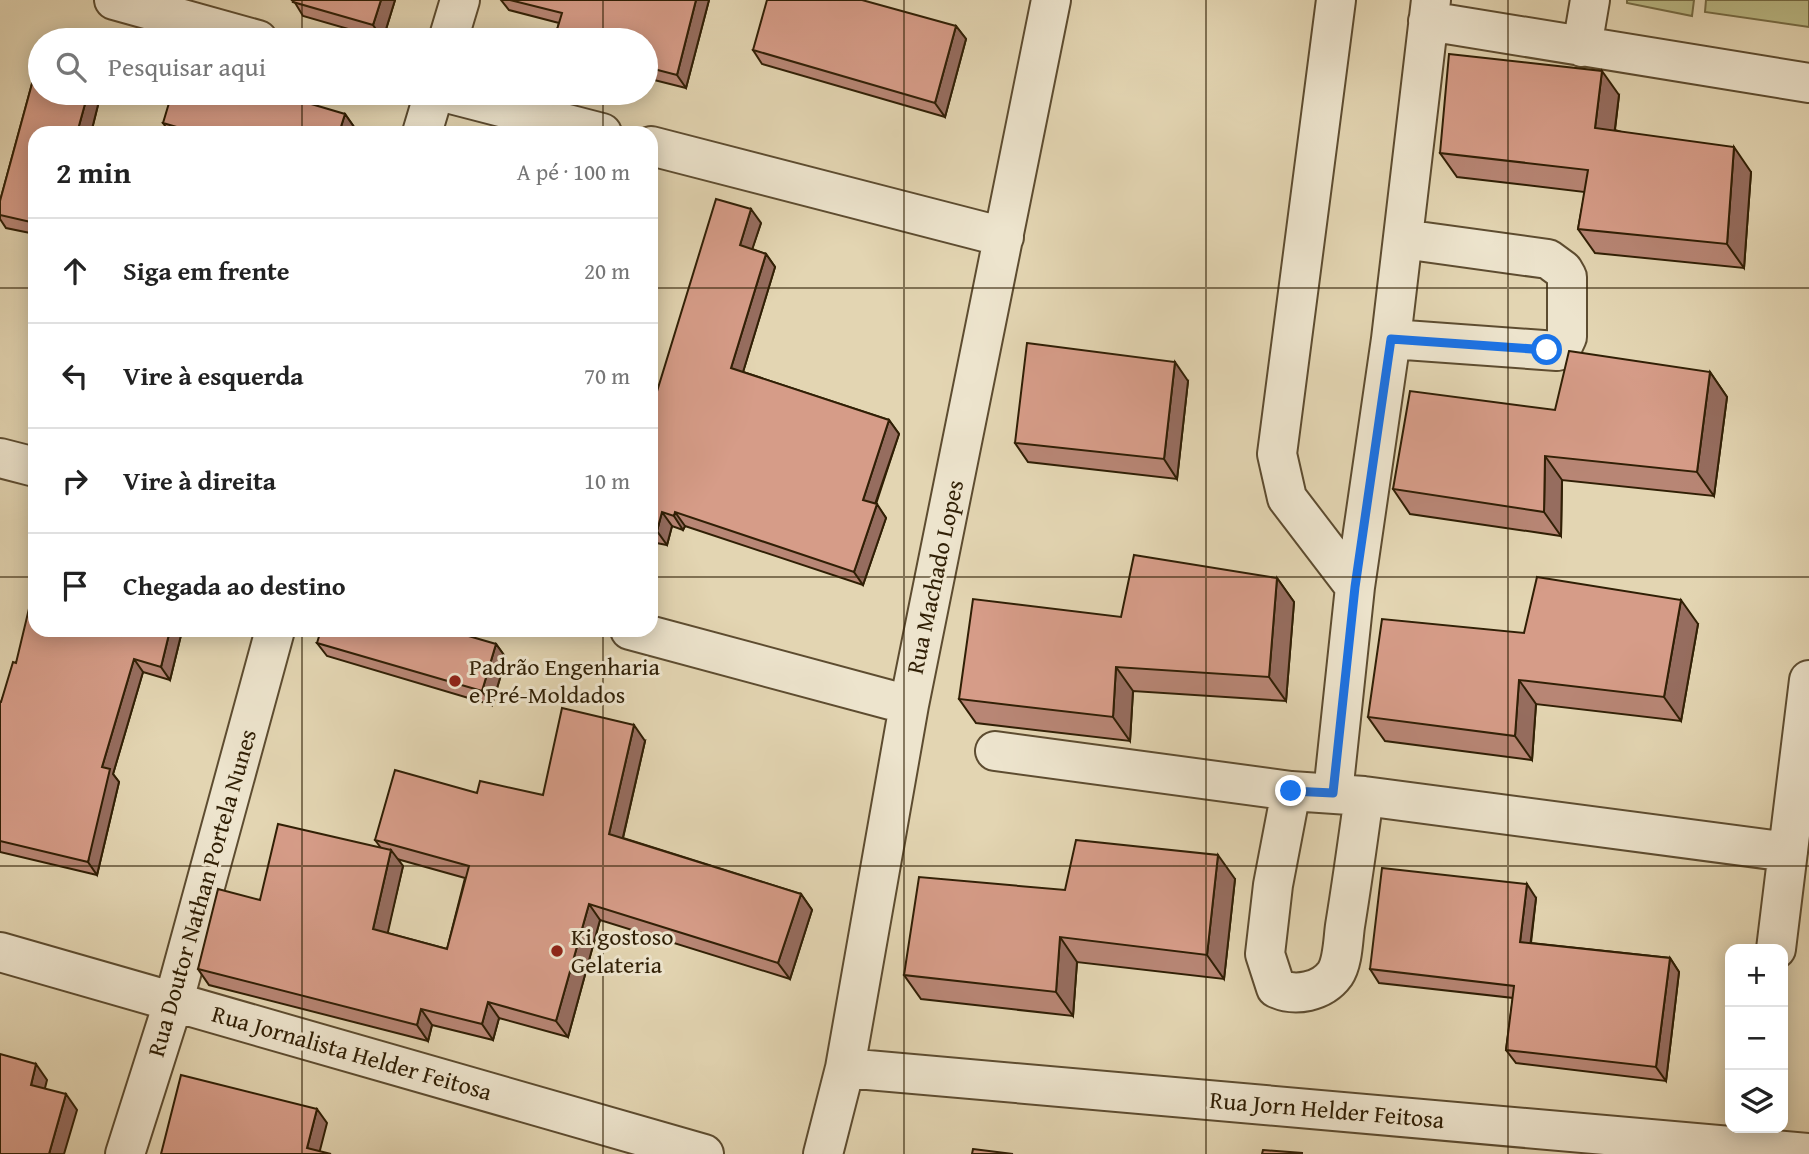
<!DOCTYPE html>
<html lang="pt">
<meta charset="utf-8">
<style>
body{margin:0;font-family:"Gentium Book Plus",serif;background:#f6f6f6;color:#222}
.controls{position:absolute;right:21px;bottom:21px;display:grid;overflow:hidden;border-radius:14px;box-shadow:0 4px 18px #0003}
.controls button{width:63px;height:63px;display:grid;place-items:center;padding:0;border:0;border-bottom:2px solid #e0e0e0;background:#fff;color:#222;font:35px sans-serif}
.stop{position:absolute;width:21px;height:21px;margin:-16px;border:5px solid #1a73e8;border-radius:50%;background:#fff}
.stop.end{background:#1a73e8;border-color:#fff;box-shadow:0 2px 7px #0008}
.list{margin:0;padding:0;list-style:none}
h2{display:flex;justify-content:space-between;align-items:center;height:91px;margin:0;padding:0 28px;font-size:30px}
h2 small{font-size:23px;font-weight:400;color:#767676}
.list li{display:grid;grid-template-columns:46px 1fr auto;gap:21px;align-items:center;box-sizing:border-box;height:105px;padding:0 28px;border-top:2px solid #e0e0e0}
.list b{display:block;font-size:26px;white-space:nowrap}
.list em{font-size:23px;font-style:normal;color:#767676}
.icon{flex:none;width:38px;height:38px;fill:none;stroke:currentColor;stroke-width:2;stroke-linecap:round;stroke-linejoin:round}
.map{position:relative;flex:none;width:1809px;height:1154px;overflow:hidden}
.search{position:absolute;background:#fff;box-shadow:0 4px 18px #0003;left:28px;top:28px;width:630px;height:77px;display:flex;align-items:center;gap:18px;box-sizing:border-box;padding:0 24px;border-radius:38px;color:#767676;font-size:26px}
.panel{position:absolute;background:#fff;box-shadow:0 4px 18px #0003;left:28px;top:126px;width:630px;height:511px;border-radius:21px}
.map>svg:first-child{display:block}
.green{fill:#bbbb87;stroke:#766d46;stroke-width:2}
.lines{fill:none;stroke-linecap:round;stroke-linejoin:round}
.minor-casing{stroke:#5d4c30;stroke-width:42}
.minor{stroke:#ede4cd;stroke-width:38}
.wall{fill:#b88675;stroke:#301f05;stroke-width:2;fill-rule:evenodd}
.shaded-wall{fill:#966d5f;stroke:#301f05;stroke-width:2}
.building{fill:#d69c88;stroke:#301f05;stroke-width:2}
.route{stroke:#1a73e8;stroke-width:9}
.grid{fill:none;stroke:#301f05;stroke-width:2;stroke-opacity:0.55}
.poi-dot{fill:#8f2418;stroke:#ede4cd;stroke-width:2.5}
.labels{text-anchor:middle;stroke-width:6;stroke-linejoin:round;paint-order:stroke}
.street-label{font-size:24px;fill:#301f05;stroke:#ede4cd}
.poi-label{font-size:24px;fill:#301f05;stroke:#ede4cd;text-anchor:start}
</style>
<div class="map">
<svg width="1809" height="1154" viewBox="0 0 1809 1154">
<rect width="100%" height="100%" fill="#e3d5b2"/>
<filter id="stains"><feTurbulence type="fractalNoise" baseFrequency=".00286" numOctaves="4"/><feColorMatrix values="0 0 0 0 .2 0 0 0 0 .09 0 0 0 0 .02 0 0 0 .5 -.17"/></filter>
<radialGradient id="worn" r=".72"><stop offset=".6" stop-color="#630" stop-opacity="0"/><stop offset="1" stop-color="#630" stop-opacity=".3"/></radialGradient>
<path class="green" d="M1627,0H1694L1692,16L1627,3Z
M1706,0H1809V27L1705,12Z"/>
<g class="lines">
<defs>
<path id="minor" d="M114,0L258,40
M1336,0L1277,454L1287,498L1355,587
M1428,21L1809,83
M448,40L460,0
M1582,47L1590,0
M447,93L602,133
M422,133L434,93
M651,146L1004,237
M1391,339L1557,351L1561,350L1567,337V277L1563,270L1548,259L1403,239
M0,458L35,467
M630,630L909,705
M995,751L1291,791L1364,796L1788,852
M1291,791L1273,885L1265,954L1276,988C1295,997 1322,992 1335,974C1343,962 1343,940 1345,926C1352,883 1358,840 1364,796
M1333,793L1355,587L1391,339L1431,0
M1776,949L1809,680
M0,952L704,1154
M845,1068L1809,1153
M125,1154L174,1000L275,630
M823,1154L845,1068L909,705L1051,0"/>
</defs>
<use href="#minor" class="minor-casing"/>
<use href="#minor" class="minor"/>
</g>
<path class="wall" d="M291,0H395L383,39L303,16L294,1Z
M501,0H709L686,88L646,78V40H562L556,33L559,23L509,10Z
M956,26L966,39L945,117L762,64L753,50Z
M36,69L40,70V93H97L100,97L91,133H35V234L6,228L0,219V201Z
M1619,95L1615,130L1751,172L1744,268L1595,253L1578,229L1585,192L1457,177L1440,153Z
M345,114L354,127L352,133H170L163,123Z
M761,223L752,249L766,254L775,267L743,372L889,420L899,434L876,504L886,518L863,585L685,526L683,530L672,526L667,545L651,542V411Z
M1710,372L1727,397L1714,496L1562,480L1561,536L1410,514L1393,489L1555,410Z
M1188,381L1177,479L1028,462L1015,443Z
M1277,578L1294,602L1286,701L1133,691L1130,741L976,723L959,699Z
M1698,624L1681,721L1536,704L1532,760L1385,741L1368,717L1524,633Z
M35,630H186L185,632L182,631L170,680L143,672L113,774L119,782L97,875L0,852V702H1L16,663Z
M317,643L496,644L506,658L492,705L327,656Z
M645,741L623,838L801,894L812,910L790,979L600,920L568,1037L499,1018L493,1040L432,1025L428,1041L209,985L198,969L260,900L381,848L375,840L477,793L543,795ZM397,859L465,878L447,949L387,933L403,866Z
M1235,879L1224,979L1077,962L1073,1016L921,999L904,975L1065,890Z
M1536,898L1531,943L1670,958L1679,972L1666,1081L1516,1063L1506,1050L1513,998L1379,983L1370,969Z"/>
<path class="shaded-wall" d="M381,0H395L383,39L373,25Z
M696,0H709L686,88L677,75Z
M956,26L966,39L945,117L935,103Z
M1602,71L1619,95L1612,152L1595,128Z
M88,93H97L100,97L91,133H77Z
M345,114L354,127L352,133H339Z
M1734,147L1751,172L1744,268L1727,244Z
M751,209L761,223L749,259L740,245Z
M766,254L775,267L740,382L731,368Z
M1175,362L1188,381L1177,479L1164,459Z
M1710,372L1727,397L1714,496L1697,472Z
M889,420L899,434L872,513L863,500Z
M1545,456L1562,480L1561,536L1544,512Z
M877,504L886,518L863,585L854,572Z
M662,512L672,526L667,545L657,531Z
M675,512L685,526L683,530L674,516Z
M1277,578L1294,602L1286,701L1269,677Z
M1681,600L1698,624L1681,721L1664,697Z
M170,630H181L182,631L170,680L161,667Z
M496,644L506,658L492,705L482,691Z
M134,659L143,672L113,774L119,782L97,875L88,862L102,767Z
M1116,667L1133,691L1130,741L1113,717Z
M1519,680L1536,704L1532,760L1515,736Z
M634,725L645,741L620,850L609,834Z
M391,850L403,866L385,945L373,929Z
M1218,855L1235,879L1224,979L1207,955Z
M1527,884L1536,898L1529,955L1520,942Z
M801,894L812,910L790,979L778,963Z
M589,904L600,920L568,1037L556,1021Z
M1060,937L1077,962L1073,1016L1056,992Z
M1670,958L1679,972L1666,1081L1656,1067Z
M488,1002L499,1018L493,1040L482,1024Z
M421,1009L432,1025L428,1041L417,1025Z
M36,1064L47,1080L42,1100L31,1085Z
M66,1094L77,1110L64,1154H49Z
M317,1109L327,1123L319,1154L307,1148Z"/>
<path class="building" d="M294,0H381L373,25L293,2Z
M510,0H696L677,75L646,67V40H583L556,33L562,13Z
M767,0H862L956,26L935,103L753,50Z
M1449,54L1602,71L1595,128L1734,147L1727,244L1578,229L1588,170L1440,153Z
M36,69L40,70V93H88L77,133H35V223L0,215V201Z
M172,93H274L345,114L339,133H197L163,123Z
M716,199L751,209L740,245L766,254L731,368L889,420L863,500L877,504L854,572L675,512L674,516L662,512L657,531L651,530V411Z
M1027,343L1175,362L1164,459L1015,443Z
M1569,351L1710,372L1697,472L1545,456L1544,512L1393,489L1410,391L1555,410Z
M1134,555L1277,578L1269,677L1116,667L1113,717L959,699L973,599L1121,617Z
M1537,577L1681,600L1664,697L1519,680L1515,736L1368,717L1382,619L1524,633Z
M32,596L35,597V630H170L161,667L134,659L102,767L110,769L88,862L0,841V702H1L13,662L16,663Z
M321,630H448L496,644L482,691L317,643Z
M562,708L634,725L609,834L801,894L778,963L589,904L556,1021L488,1002L482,1024L421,1009L417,1025L198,969L218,889L260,900L278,824L391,850L373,929L447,949L469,866L375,840L395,770L477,793L480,781L543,795Z
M1076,840L1218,855L1207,955L1060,937L1056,992L904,975L919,877L1065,890Z
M1382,868L1527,884L1520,942L1670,958L1656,1067L1506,1050L1514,986L1370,969Z
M0,1054L36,1064L31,1085L66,1094L49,1154H0Z
M181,1075L317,1109L307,1148L331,1154H161Z
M973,1149L1013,1154H972Z
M1263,1150L1302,1153V1154H1262Z"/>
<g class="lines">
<path class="route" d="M1291,791L1333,793L1355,587L1391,339L1547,350"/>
</g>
<path class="grid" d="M302,0V40M603,0V40M904,0V1154M1206,0V1154M1508,0V1154M302,93V133M603,93V133M0,288H35M651,288H1809M0,577H35M651,577H1809M302,630V1154M603,630V1154M0,866H1809"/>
<g class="poi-dot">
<circle cx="455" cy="681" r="7"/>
<circle cx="557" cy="951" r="7"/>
</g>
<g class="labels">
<g class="street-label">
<text transform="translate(935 577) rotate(-78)" y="8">Rua Machado Lopes</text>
<text transform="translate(202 893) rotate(-74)" y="8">Rua Doutor Nathan Portela Nunes</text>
<text transform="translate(352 1053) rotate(16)" y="8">Rua Jornalista Helder Feitosa</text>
<text transform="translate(1327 1110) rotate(5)" y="8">Rua Jorn Helder Feitosa</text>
</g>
<g class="poi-label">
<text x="469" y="675">Padrão Engenharia<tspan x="469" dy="28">e Pré-Moldados</tspan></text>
<text x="571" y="945">Ki gostoso<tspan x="571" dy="28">Gelateria</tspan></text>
</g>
</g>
<rect width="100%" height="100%" filter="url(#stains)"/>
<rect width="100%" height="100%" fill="url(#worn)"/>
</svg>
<div class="controls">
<button>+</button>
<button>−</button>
<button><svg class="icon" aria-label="layers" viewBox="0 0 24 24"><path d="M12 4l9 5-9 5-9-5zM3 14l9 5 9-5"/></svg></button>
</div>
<div class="stop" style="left:1547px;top:350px"></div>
<div class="stop end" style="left:1291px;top:791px"></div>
<div class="search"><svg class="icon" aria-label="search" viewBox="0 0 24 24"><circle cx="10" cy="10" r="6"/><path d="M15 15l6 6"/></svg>Pesquisar aqui</div>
<section class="panel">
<h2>2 min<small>A pé · 100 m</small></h2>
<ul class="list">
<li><svg class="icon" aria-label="ahead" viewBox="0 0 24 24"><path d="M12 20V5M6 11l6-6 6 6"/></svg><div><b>Siga em frente</b></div><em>20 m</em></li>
<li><svg class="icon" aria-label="left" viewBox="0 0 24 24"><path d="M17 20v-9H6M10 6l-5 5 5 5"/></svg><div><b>Vire à esquerda</b></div><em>70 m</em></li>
<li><svg class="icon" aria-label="right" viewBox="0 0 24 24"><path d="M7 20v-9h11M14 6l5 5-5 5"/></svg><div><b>Vire à direita</b></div><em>10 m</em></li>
<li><svg class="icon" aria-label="arrive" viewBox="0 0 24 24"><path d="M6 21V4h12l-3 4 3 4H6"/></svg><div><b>Chegada ao destino</b></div></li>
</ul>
</section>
</div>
